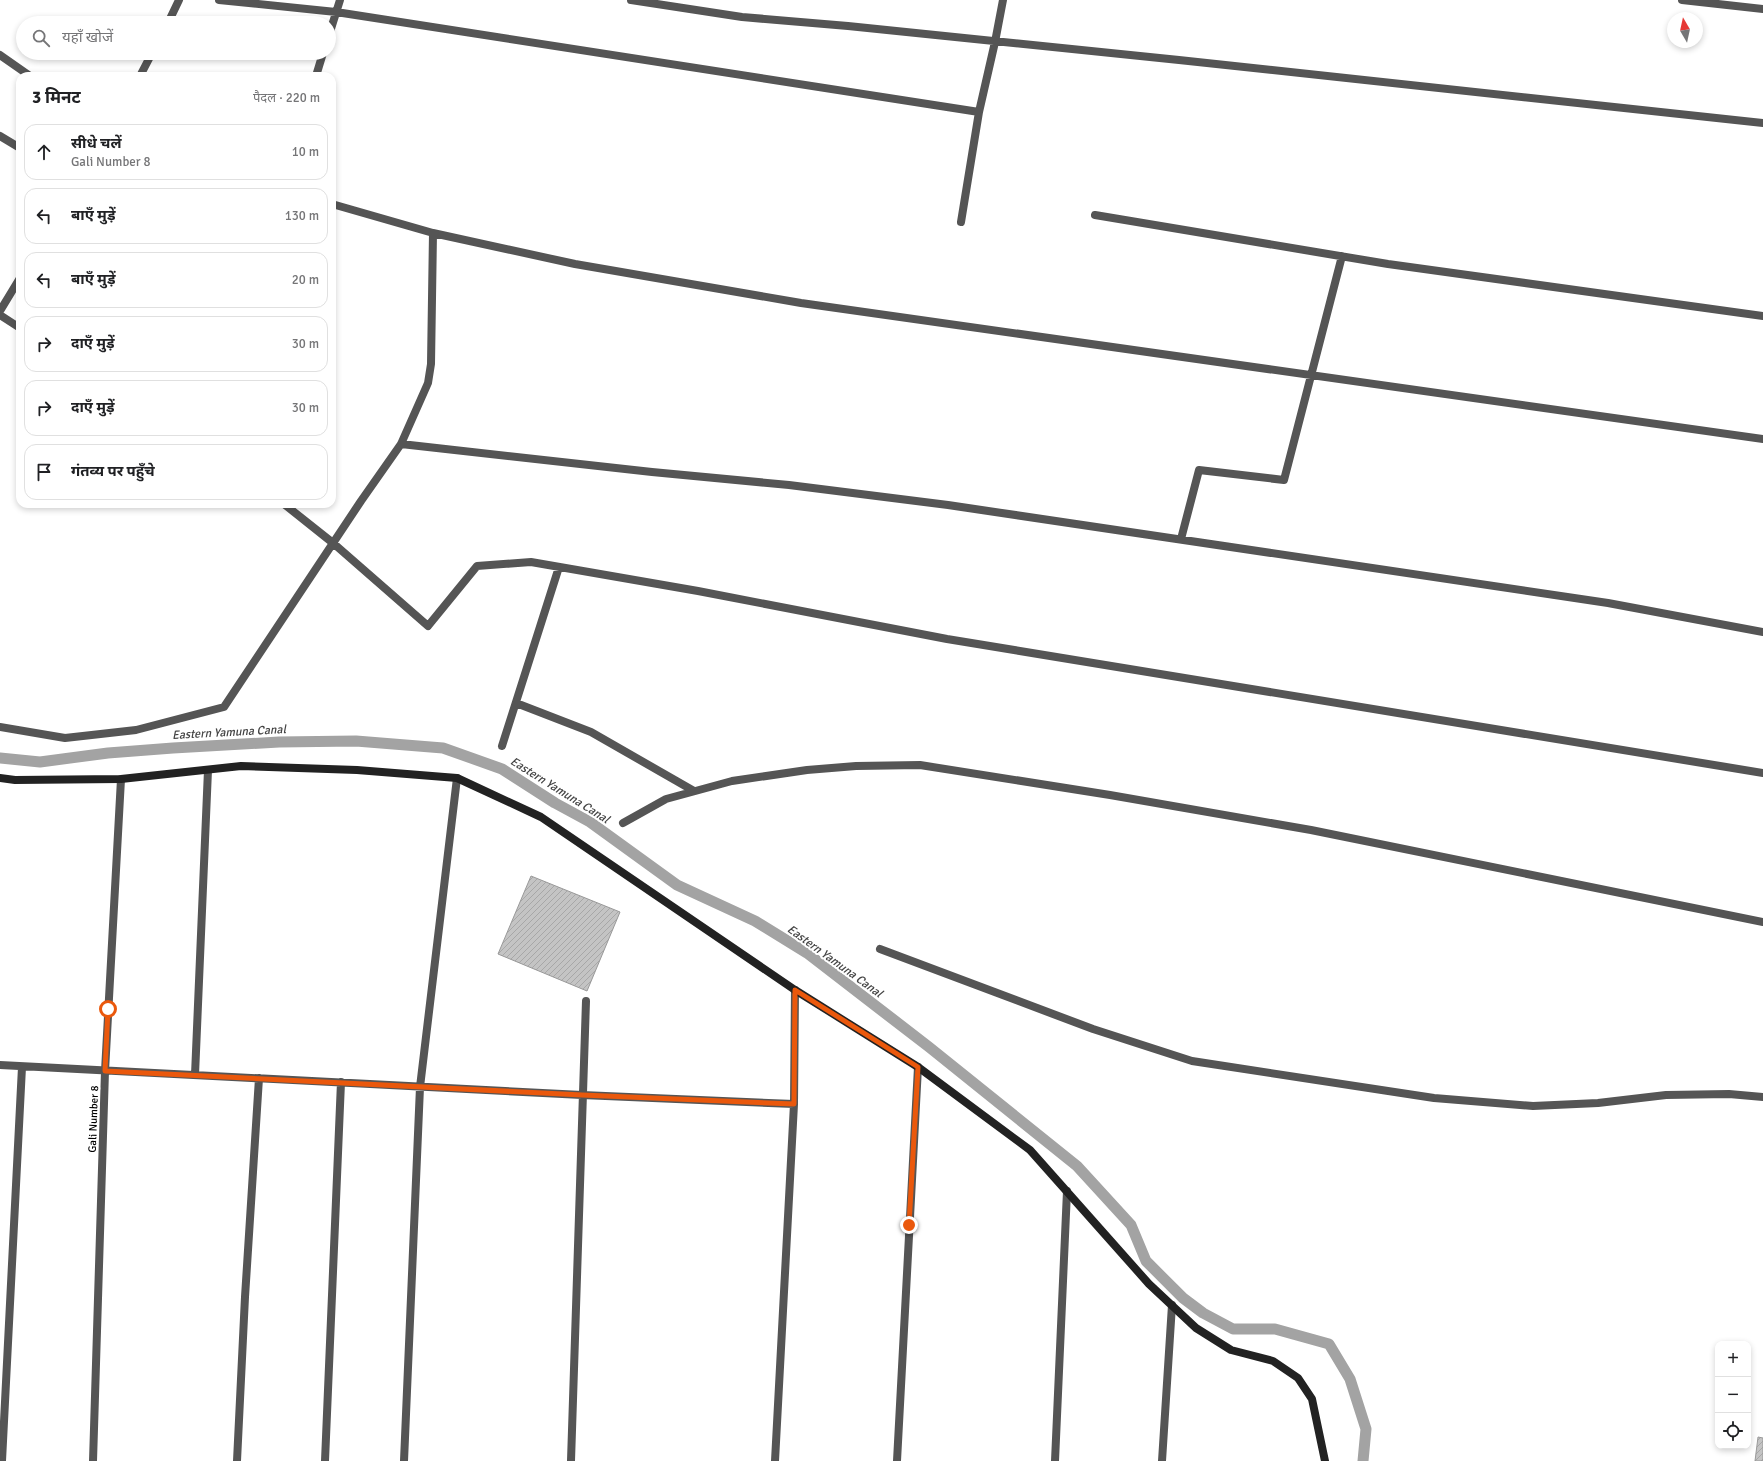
<!DOCTYPE html>
<html lang="hi">
<meta charset="utf-8">
<style>
body{margin:0;font-family:Signika,"Noto Sans Devanagari",sans-serif;background:#f6f6f6;color:#202124}
.controls{position:absolute;right:12px;bottom:12px;display:grid;overflow:hidden;border-radius:8px;box-shadow:0 2px 6px #0003}
.controls button{width:36px;height:36px;display:grid;place-items:center;padding:0;border:0;border-bottom:1px solid #e0e0e0;background:#fff;color:#202124;font:20px sans-serif}
.compass{position:absolute;left:1667px;top:12px;width:36px;height:36px;border-radius:50%;background:#fff;box-shadow:0 2px 6px #0003;rotate:351deg}
.stop{position:absolute;width:12px;height:12px;margin:-9px;border:3px solid #ea580c;border-radius:50%;background:#fff}
.stop.end{background:#ea580c;border-color:#fff;box-shadow:0 1px 4px #0008}
.list{margin:0;padding:0;list-style:none}
h2{display:flex;justify-content:space-between;align-items:center;height:52px;margin:0;padding:0 16px;font-size:17px}
h2 small{font-size:13px;font-weight:400;color:#757577}
.list li{display:grid;grid-template-columns:26px 1fr auto;gap:12px;align-items:center;box-sizing:border-box;height:56px;margin:0 8px 8px;padding:0 8px;border:1px solid #e0e0e0;border-radius:12px}
.list b{display:block;font-size:15px;white-space:nowrap}
.list p{margin:0;font-size:13px;white-space:nowrap;color:#757577}
.list em{font-size:13px;font-style:normal;color:#757577}
.icon{flex:none;width:22px;height:22px;fill:none;stroke:currentColor;stroke-width:2;stroke-linecap:round;stroke-linejoin:round}
.map{position:relative;flex:none;width:1763px;height:1461px;overflow:hidden}
.search{position:absolute;background:#fff;box-shadow:0 2px 6px #0003;left:16px;top:16px;width:320px;height:44px;display:flex;align-items:center;gap:10px;box-sizing:border-box;padding:0 14px;border-radius:22px;color:#757577;font-size:15px}
.panel{position:absolute;background:#fff;box-shadow:0 2px 6px #0003;left:16px;top:72px;width:320px;height:436px;border-radius:12px}
.map>svg:first-child{display:block}
.lines{fill:none;stroke-linecap:round;stroke-linejoin:round}
.stream{stroke:#a3a3a3;stroke-width:11}
.building{fill:url(#building-hatch);stroke:#999}
.street{stroke:#555;stroke-width:8}
.secondary{stroke:#222;stroke-width:8}
.route{stroke:#ea580c;stroke-width:5}
.labels{text-anchor:middle;stroke-width:4;stroke-linejoin:round;paint-order:stroke}
.street-label{font-size:11px;fill:#000;stroke:#fff}
.water-label{font-size:12px;font-style:italic;fill:#444;stroke:#fff}
</style>
<div class="map">
<svg width="1763" height="1461" viewBox="0 0 1763 1461">
<defs>
<pattern id="building-hatch" width="6" height="6" patternUnits="userSpaceOnUse"><rect width="6" height="6" fill="#c4c4c4"/><path d="M-1 1l2-2M0 6l6-6M5 7l2-2" fill="none" stroke="#a7a7a7"/></pattern>
</defs>
<rect width="100%" height="100%" fill="#fff"/>
<g class="lines">
<path class="stream" d="M0,758L40,762L108,753L173,748L279,742L356,741L443,748L502,769L555,803L590,822L677,885L755,921L807,953L929,1047L1077,1166L1131,1225L1146,1261L1183,1298L1203,1313L1233,1329H1275L1329,1344L1350,1379L1366,1429L1363,1461"/>
</g>
<path class="building" d="M531,876L620,912L587,991L498,954Z
M1758,1437L1763,1438V1461H1755Z"/>
<g class="lines">
<path class="street" d="M219,0L336,12L979,112L995,42L1003,0
M631,0L742,17L848,26L1179,60L1763,123
M1682,0L1763,9
M168,23L179,0
M329,35L340,0
M0,55L30,76
M140,76L152,53
M316,76L323,53
M0,136L20,148
M332,204L433,233L575,264L801,303L1763,439
M1095,215L1388,264L1763,316
M961,222L979,112
M0,311L20,278
M0,315L20,328
M401,444L652,472L789,485L948,505L1608,603L1763,632
M284,504L333,543L428,626L477,566L531,562L698,591L947,639L1763,773
M1181,539L1199,470L1284,480L1342,256
M516,703L591,732L694,791
M0,727L65,738L136,730L224,707L361,501L401,444L428,383L431,364L433,233
M502,746L559,567
M623,823L666,799L732,781L807,770L856,766L920,765L1110,795L1311,830L1763,922
M880,949L1093,1029L1192,1061L1434,1098L1533,1106L1598,1103L1666,1095L1729,1094L1763,1097
M0,1065L582,1095L794,1104
M195,1075L208,770
M2,1461L22,1067
M93,1461L105,1071L121,779
M237,1461L245,1297L259,1078
M325,1461L341,1082
M404,1461L420,1087L457,778
M571,1461L586,1001
M775,1461L794,1104L795,990
M897,1461L918,1067
M1055,1461L1067,1191
M1162,1461L1172,1305"/>
<path class="secondary" d="M0,778L15,780L121,779L241,766L357,770L457,778L541,817L795,990L918,1067L1030,1150L1149,1284L1196,1328L1231,1350L1273,1361L1298,1378L1312,1399L1325,1461"/>
</g>
<g class="lines">
<path class="route" d="M108,1009L105,1071L582,1095L794,1104L795,990L918,1067L909,1225"/>
</g>
<g class="labels">
<g class="street-label">
<text transform="translate(93 1119) rotate(-88)" y="4">Gali Number 8</text>
</g>
<g class="water-label">
<text transform="translate(229 732) rotate(-3)" y="4">Eastern Yamuna Canal</text>
<text transform="translate(560 790) rotate(32)" y="4">Eastern Yamuna Canal</text>
<text transform="translate(835 961) rotate(36)" y="4">Eastern Yamuna Canal</text>
</g>
</g>
</svg>
<div class="controls">
<button>+</button>
<button>−</button>
<button><svg class="icon" aria-label="locate" viewBox="0 0 24 24"><circle cx="12" cy="12" r="6"/><path d="M12 2v4M12 18v4M2 12h4M18 12h4"/></svg></button>
</div>
<svg class="compass" viewBox="-18 -18 36 36"><path d="M0-13l5 13h-10z" fill="#e53935"/><path d="M0 13l5-13h-10z" fill="#757577"/></svg>
<div class="stop" style="left:108px;top:1009px"></div>
<div class="stop end" style="left:909px;top:1225px"></div>
<div class="search"><svg class="icon" aria-label="search" viewBox="0 0 24 24"><circle cx="10" cy="10" r="6"/><path d="M15 15l6 6"/></svg>यहाँ खोजें</div>
<section class="panel">
<h2>3 मिनट<small>पैदल · 220 m</small></h2>
<ul class="list">
<li><svg class="icon" aria-label="ahead" viewBox="0 0 24 24"><path d="M12 20V5M6 11l6-6 6 6"/></svg><div><b>सीधे चलें</b><p>Gali Number 8</p></div><em>10 m</em></li>
<li><svg class="icon" aria-label="left" viewBox="0 0 24 24"><path d="M17 20v-9H6M10 6l-5 5 5 5"/></svg><div><b>बाएँ मुड़ें</b></div><em>130 m</em></li>
<li><svg class="icon" aria-label="left" viewBox="0 0 24 24"><path d="M17 20v-9H6M10 6l-5 5 5 5"/></svg><div><b>बाएँ मुड़ें</b></div><em>20 m</em></li>
<li><svg class="icon" aria-label="right" viewBox="0 0 24 24"><path d="M7 20v-9h11M14 6l5 5-5 5"/></svg><div><b>दाएँ मुड़ें</b></div><em>30 m</em></li>
<li><svg class="icon" aria-label="right" viewBox="0 0 24 24"><path d="M7 20v-9h11M14 6l5 5-5 5"/></svg><div><b>दाएँ मुड़ें</b></div><em>30 m</em></li>
<li><svg class="icon" aria-label="arrive" viewBox="0 0 24 24"><path d="M6 21V4h12l-3 4 3 4H6"/></svg><div><b>गंतव्य पर पहुँचे</b></div></li>
</ul>
</section>
</div>
